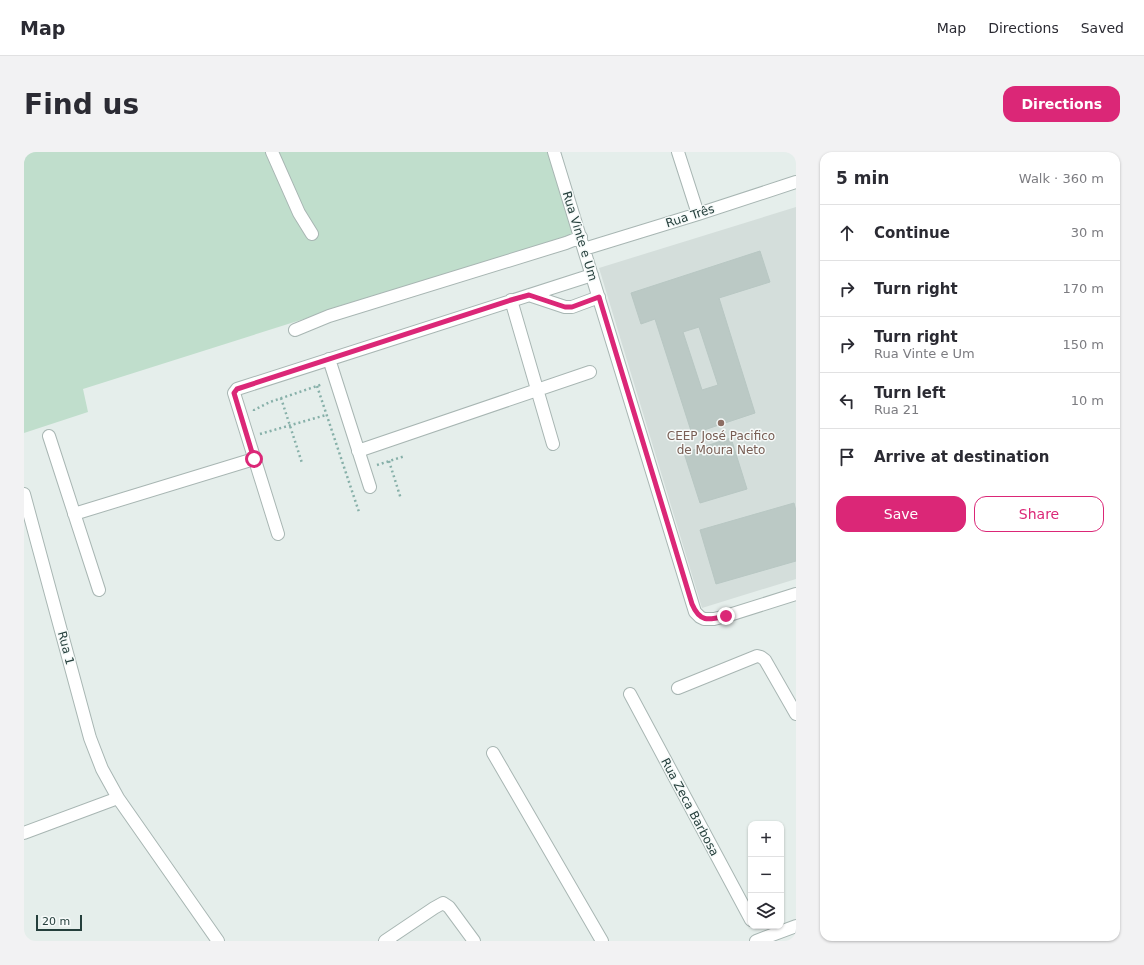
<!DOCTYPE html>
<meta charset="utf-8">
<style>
body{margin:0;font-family:"DejaVu Sans",sans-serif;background:#f2f2f3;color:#2b2b33}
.controls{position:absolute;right:12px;bottom:12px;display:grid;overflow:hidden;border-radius:8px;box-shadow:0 1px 3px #0004}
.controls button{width:36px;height:36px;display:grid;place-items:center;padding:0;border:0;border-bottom:1px solid #e1e1e2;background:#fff;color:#2b2b33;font:20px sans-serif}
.scale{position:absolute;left:12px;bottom:10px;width:46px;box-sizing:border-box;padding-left:4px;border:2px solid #253f3c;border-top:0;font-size:11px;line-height:14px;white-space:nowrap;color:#253f3c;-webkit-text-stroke:3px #f6faf9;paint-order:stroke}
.stop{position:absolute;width:12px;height:12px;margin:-9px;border:3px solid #db2777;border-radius:50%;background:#fff}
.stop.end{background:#db2777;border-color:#fff;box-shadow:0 1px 4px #0008}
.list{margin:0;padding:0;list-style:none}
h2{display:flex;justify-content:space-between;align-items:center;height:52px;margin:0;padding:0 16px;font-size:17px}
h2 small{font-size:13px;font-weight:400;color:#7c7c81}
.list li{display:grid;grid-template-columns:26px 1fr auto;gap:12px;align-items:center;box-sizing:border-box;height:56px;padding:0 16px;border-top:1px solid #e1e1e2}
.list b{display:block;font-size:15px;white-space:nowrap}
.list p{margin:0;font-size:13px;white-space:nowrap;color:#7c7c81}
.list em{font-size:13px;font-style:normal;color:#7c7c81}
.actions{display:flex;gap:8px;padding:12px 16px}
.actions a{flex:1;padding:9px 0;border:1px solid #db2777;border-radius:12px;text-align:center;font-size:14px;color:#db2777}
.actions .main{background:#db2777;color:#fff}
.icon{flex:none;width:22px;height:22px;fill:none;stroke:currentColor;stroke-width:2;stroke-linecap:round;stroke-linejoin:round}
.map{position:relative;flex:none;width:772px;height:789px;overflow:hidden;border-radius:12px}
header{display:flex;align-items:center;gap:24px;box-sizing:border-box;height:56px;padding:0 20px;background:#fff;border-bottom:1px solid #e1e1e2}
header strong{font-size:19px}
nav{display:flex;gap:22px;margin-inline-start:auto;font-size:14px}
.intro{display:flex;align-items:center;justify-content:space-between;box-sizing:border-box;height:96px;padding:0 24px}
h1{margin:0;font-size:28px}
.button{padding:10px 18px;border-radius:12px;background:#db2777;color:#fff;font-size:14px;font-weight:700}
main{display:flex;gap:24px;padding:0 24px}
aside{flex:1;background:#fff;border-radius:12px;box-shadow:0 1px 3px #0004}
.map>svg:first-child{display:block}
.built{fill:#d4dedb}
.green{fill:#c0decc}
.building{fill:#bbc9c5;stroke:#b8c7c3;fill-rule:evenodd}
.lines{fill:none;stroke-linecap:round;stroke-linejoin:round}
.minor-casing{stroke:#a8b6b3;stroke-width:14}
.path{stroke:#87b0a9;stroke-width:2.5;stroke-dasharray:2 3;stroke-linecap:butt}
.minor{stroke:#fff;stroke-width:12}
.route{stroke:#db2777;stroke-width:5}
.education-dot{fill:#8d6e63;stroke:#f6faf9;stroke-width:1.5}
.labels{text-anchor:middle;stroke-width:3;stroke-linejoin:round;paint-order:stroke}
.street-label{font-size:12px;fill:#253f3c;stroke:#f6faf9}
.education-label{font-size:12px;fill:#785e54;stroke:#f6faf9}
</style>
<header>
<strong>Map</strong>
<nav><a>Map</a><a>Directions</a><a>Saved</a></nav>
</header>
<div class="intro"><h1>Find us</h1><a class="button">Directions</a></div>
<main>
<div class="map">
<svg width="772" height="789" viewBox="0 0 772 789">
<rect width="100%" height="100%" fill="#e5eeeb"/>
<path class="built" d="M772,55V427L678,456L575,116Z"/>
<path class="green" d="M0,0H530L555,80L59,237L64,260L0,281Z"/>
<path class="building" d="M736,99L746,130L695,146L731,261L668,282L631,167L617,172L607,141ZM675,175L694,233L678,238L659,180Z
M707,286L723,337L676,351L660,301Z
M770,351L772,359V409L692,432L676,378Z"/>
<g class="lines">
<defs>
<path id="minor" d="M248,0L275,61L288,82
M530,0L671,460L676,465L680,467H690L702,464L772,442
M654,0L674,62
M560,97L674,62L772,30
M505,143L541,155H548L575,145
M487,148L529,292
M271,178L305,164L542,91L557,85
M305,207L346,335
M25,284L75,438
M334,299L566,220
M0,342L66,586L78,617L94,646L194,789
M50,362L230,307
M254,382L210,241L213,237L568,123
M654,536L733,504L737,505L741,508L772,562
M606,542L727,768
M469,601L578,789
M0,681L94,646
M361,789L410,756L419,751L425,755L450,789
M732,789L772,774"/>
</defs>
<use href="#minor" class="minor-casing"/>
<path class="path" d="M293,234L335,360
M257,246L278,311
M230,259V258L246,250L299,232
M236,282L302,263
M365,309L377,347
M353,313L381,304"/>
<use href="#minor" class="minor"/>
</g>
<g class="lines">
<path class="route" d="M230,307L210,241L213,237L487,148L505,143L541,155H548L575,145L668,452C676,471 685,468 702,464"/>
</g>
<circle class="education-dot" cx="697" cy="271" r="4"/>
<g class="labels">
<g class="street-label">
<text transform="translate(666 64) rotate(-18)" y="4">Rua Três</text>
<text transform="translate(556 84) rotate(73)" y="4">Rua Vinte e Um</text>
<text transform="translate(42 496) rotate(75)" y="4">Rua 1</text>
<text transform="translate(666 655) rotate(62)" y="4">Rua Zeca Barbosa</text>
</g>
<g class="education-label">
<text x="697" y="288">CEEP José Pacifico<tspan x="697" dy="14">de Moura Neto</tspan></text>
</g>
</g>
</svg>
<div class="controls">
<button>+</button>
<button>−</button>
<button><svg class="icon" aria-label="layers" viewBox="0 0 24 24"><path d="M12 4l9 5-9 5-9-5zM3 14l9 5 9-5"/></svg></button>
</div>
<div class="scale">20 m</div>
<div class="stop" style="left:230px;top:307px"></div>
<div class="stop end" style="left:702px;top:464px"></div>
</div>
<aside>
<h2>5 min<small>Walk · 360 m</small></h2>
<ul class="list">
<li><svg class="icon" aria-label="ahead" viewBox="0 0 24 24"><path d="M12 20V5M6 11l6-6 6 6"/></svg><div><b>Continue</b></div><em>30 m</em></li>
<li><svg class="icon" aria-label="right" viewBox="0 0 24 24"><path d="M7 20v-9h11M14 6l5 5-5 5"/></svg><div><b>Turn right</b></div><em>170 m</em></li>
<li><svg class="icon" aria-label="right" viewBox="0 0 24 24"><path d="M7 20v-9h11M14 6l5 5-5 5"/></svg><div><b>Turn right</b><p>Rua Vinte e Um</p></div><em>150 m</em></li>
<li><svg class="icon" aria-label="left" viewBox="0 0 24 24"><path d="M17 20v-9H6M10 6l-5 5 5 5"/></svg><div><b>Turn left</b><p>Rua 21</p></div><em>10 m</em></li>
<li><svg class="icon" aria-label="arrive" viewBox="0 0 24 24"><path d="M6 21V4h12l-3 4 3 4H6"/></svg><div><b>Arrive at destination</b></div></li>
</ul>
<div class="actions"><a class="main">Save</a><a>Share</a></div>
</aside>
</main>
